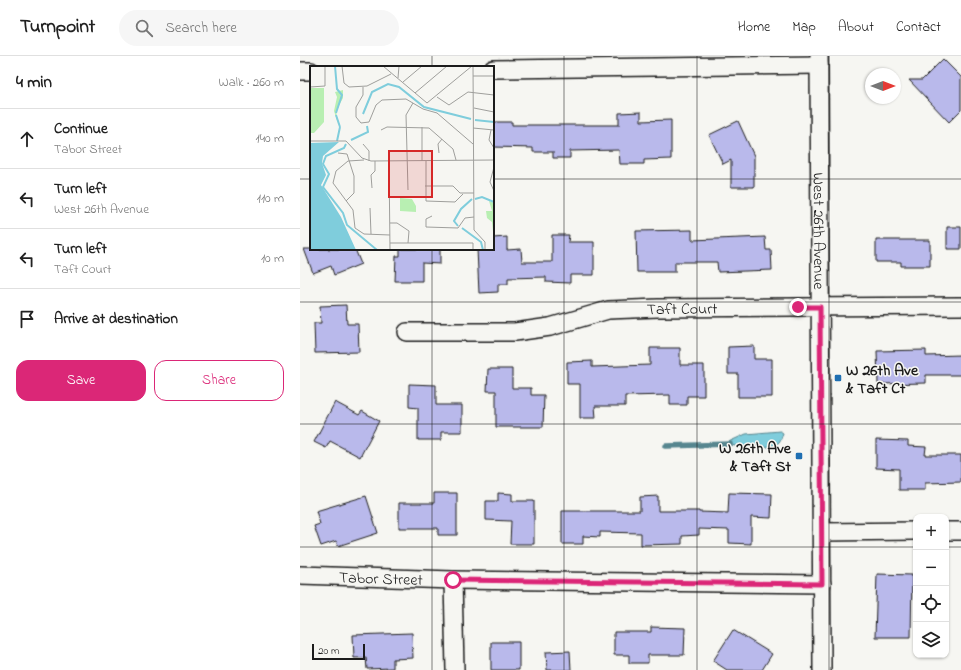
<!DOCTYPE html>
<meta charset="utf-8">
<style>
body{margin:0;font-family:"Indie Flower",sans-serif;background:#f6f6f6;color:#222}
.controls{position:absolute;right:12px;bottom:12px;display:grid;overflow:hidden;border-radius:8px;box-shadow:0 1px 3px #0004}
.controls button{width:36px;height:36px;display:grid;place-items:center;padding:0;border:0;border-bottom:1px solid #e0e0e0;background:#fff;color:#222;font:20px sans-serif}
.compass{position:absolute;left:565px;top:12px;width:36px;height:36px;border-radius:50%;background:#fff;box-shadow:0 1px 3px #0004;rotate:90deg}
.scale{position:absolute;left:12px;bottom:10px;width:53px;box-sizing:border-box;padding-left:4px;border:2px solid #1c1c1c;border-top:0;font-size:11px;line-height:14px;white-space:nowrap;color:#1c1c1c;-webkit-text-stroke:3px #f6f6f2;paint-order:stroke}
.stop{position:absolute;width:12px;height:12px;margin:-9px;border:3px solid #db2777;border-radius:50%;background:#fff}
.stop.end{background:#db2777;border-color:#fff;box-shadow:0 1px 4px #0008}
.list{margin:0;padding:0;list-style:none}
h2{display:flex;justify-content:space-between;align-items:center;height:52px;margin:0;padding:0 16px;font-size:17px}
h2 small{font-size:13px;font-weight:400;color:#767676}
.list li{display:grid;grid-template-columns:26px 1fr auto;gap:12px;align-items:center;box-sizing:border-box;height:60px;padding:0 16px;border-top:1px solid #e0e0e0}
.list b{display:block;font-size:15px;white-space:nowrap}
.list p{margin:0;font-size:13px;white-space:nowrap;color:#767676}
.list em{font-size:13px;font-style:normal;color:#767676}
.actions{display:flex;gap:8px;padding:12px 16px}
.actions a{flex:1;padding:9px 0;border:1px solid #db2777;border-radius:12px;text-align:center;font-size:14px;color:#db2777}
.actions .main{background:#db2777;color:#fff}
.icon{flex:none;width:22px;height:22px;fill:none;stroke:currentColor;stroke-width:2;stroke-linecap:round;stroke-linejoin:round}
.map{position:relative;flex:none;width:661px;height:614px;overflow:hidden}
header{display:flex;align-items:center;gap:24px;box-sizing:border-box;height:56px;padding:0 20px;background:#fff;border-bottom:1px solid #e0e0e0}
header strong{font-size:19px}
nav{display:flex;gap:22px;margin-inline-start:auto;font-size:14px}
.search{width:280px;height:36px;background:#f6f6f6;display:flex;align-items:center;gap:10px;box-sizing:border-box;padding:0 14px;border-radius:22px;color:#767676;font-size:15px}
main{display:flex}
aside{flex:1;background:#fff}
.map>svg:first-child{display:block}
.water{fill:#7fcddc;stroke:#57868f}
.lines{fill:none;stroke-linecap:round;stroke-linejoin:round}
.stream{stroke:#57868f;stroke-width:5.5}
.building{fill:#b9b9eb;stroke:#1c1c1c}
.minor-casing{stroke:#1c1c1c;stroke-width:20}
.minor{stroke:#f6f6f2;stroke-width:17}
.route{stroke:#db2777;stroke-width:5}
.grid{fill:none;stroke:#1c1c1c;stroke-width:1;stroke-opacity:0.55}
.poi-dot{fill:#1f6fb2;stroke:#f6f6f2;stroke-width:1.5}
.labels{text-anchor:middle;stroke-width:3;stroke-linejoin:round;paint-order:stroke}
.street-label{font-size:16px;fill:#1c1c1c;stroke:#f6f6f2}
.poi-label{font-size:16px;font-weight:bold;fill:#1c1c1c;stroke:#f6f6f2;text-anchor:start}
.inset-river{fill:none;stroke:#7fcddc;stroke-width:2}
.inset-road{fill:none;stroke:#9f9f9c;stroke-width:1}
.view{fill:#d62828;fill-opacity:0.15;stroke:#d62828;stroke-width:2}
.inset-edge{fill:none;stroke:#1c1c1c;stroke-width:2}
</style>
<header>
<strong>Turnpoint</strong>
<div class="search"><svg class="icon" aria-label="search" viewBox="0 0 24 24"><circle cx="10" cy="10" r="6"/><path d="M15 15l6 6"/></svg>Search here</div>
<nav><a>Home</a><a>Map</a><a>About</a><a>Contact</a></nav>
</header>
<main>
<aside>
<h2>4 min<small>Walk · 260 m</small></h2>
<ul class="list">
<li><svg class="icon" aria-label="ahead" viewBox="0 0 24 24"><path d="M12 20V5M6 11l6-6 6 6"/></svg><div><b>Continue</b><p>Tabor Street</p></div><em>140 m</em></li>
<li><svg class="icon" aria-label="left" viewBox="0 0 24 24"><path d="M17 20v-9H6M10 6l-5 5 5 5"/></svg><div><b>Turn left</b><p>West 26th Avenue</p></div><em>110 m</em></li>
<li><svg class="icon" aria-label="left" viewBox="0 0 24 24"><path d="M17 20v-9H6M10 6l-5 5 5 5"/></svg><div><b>Turn left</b><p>Taft Court</p></div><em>10 m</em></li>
<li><svg class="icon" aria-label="arrive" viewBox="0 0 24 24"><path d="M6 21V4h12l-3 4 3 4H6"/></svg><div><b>Arrive at destination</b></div></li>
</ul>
<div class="actions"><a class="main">Save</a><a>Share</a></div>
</aside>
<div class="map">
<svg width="661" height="614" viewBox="0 0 661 614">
<rect width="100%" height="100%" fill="#f6f6f2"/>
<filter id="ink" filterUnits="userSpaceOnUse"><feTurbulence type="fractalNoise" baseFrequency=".025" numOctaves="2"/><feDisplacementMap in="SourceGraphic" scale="8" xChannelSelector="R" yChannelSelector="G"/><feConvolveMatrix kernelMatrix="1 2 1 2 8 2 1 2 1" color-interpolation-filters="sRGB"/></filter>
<g filter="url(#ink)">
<path class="water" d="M480,375L483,377C482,380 481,384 479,386C472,396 435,390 424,388L446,378Z"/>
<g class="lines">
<path class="stream" d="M366,390L430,388"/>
</g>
<path class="building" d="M643,3L661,21V54L649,66L609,24H622Z
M341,56V65L371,64V103L344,104V108H320L319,94L270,95V102H253V96H233V92L193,91V66H212V69H319V57Z
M438,65L454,100V131H431V104L423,108L409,79Z
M647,171H661V193H647Z
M392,174V184L465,181L466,194H471L472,214L418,216L417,206H375V216H337L336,175Z
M252,179H269L268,186H294V219H270V227L246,226V221L208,222V228H198V236L179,237L177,193H193V182L207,181V194L221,193L222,206H252Z
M576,184H630V210H601V206H576Z
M4,193H55L61,208L34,219L31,210L13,217Z
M100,193H140V208L122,207V225H95L96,200H100Z
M46,249L47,268H58L59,296L15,297L14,267H21L20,250Z
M454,290V303H472V341H438V318H428V291Z
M350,292H380V309H404V340H387V349H370V339L325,340V350H295L296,362H280V328H267V306L292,305V311L350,309Z
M626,294V300L661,299V319H626V327L578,328L577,295Z
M188,313H212V332H231V339H244L243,371H196V335H187Z
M109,328L136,329V349H162V376H141V384H118V352L109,351Z
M35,346L59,359L62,355L79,365L60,401L30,385L26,392L14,386Z
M576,384L608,385V390L626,391L625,399H661V426L625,427V434H599V413L576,412Z
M134,437H157V479H138V472H99V447H134Z
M198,437L212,438V445H234V488H210L211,465L186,464V445H198Z
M429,437L472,438L471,462L451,461V488L429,487V474L399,473V479L382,480V488L341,489V477L300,476V481L283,480V488H262V455H340V441L358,440V455H399V456L428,457Z
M66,440L78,477L38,490L36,485L21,490L14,470L20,468L16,455Z
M577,518L612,519L611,581H575Z
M351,571L385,572L384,599H348V607H329V599H314V576H351Z
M433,574L472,598L462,614H427L413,605Z
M112,577L113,602L93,603V612L67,613L66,602H54L53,579Z
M191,586H219V614H191Z
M270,595L271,614H247L246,596Z"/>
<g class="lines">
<defs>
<g id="minor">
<path id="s1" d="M519,0L522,614"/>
<path d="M193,13L519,9"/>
<path d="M0,15H11"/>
<path id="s2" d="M107,276H215L250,271L308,254L358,252L661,250"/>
<path d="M646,475H661"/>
<path d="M522,476L616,475"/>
<path id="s3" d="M0,519L153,524L522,528"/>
<path d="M153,524L155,614"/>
</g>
</defs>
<use href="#minor" class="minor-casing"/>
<use href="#minor" class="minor"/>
</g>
</g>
<g class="lines" filter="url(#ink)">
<path class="route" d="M153,524L522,528L520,251H498"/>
</g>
<path class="grid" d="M132,0V11M264,0V614M397,0V614M529,0V614M0,123H11M193,123H661M132,193V614M0,246H661M0,368H661M0,491H616M646,491H661"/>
<g class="poi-dot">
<rect x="534" y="318" width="8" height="8" rx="2"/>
<rect x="495" y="396" width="8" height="8" rx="2"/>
</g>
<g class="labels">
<g class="street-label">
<text dy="6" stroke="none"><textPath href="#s1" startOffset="175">West 26th Avenue</textPath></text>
<text dy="6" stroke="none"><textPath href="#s2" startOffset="278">Taft Court</textPath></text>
<text dy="6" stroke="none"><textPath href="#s3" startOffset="81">Tabor Street</textPath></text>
</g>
<g class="poi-label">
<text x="546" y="319">W 26th Ave<tspan x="546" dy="18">&amp; Taft Ct</tspan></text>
<text x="491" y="397" text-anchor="end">W 26th Ave<tspan x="491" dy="18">&amp; Taft St</tspan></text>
</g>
</g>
<g transform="translate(10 10)">
<rect width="184" height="184" fill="#f6f6f2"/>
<path d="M0,22H14V56L4,67H0ZM33,24V32L26,45L28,58L24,45L27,31L25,26ZM90,132L102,133L106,140V146L90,145ZM179,135L184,137V176L182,156L177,152L176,145H182Z" fill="#b8efb2"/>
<path d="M29,76L13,90L12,97L16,109L11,119L31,151L46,184H0V77Z" fill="#7fcddc"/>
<path class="inset-river" d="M25,0L27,23L32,29L26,47M53,48L62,26L78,18L89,21L114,41L161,53M26,49L30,61M165,54L184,56M41,74L58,66L57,60M27,75L30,61M36,78L34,82L16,90L13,98L19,108L13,121L33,147L37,159L67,184M165,133L172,131L184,136M148,160L144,155L151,143L162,133M152,162L171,176L173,184"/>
<path class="inset-road" d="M32,0L34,17L39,21L57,20L81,8M73,0L117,37L162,0M163,0L164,164L175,176V184M163,10H184M88,12L89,0M93,16L112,0M0,21L15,20V0M53,21V29L46,41V51L51,57L59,56L66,39L72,34L96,33L113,43L127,47L163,78M105,27L137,0M127,31L139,39L158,26L184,29M164,42L184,46M112,61V95M163,62L184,64M71,64L77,61L119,62L143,83L146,94M181,64L179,74L184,82M0,75H36L52,92L61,95L184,94M53,78L59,85V95M28,87L37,88L44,110V127L36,135M129,87L128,78L132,73M54,94L38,95L26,105L23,117L43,144L45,162L54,168L80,169M79,95L80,184M116,95V135L145,136L153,128M184,101L180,116L184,125M115,120H143L150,127H164M62,122L61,109L65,105V95M98,124L96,49L103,37M60,142L61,168M122,150L116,153V161L148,162L155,152L164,151M80,157H87L99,165L98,177M80,177H163V184"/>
<path class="view" d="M79,85H122V131H79Z"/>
<rect width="184" height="184" class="inset-edge"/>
</g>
</svg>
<div class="controls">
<button>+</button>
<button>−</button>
<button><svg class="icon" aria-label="locate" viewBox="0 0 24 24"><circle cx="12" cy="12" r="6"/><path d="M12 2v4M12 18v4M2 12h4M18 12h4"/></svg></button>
<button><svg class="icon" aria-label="layers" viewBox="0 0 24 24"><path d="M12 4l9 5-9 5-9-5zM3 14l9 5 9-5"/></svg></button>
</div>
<svg class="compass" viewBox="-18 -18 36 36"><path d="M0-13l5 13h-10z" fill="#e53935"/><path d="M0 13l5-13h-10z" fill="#767676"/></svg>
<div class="scale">20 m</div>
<div class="stop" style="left:153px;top:524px"></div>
<div class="stop end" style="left:498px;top:251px"></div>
</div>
</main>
